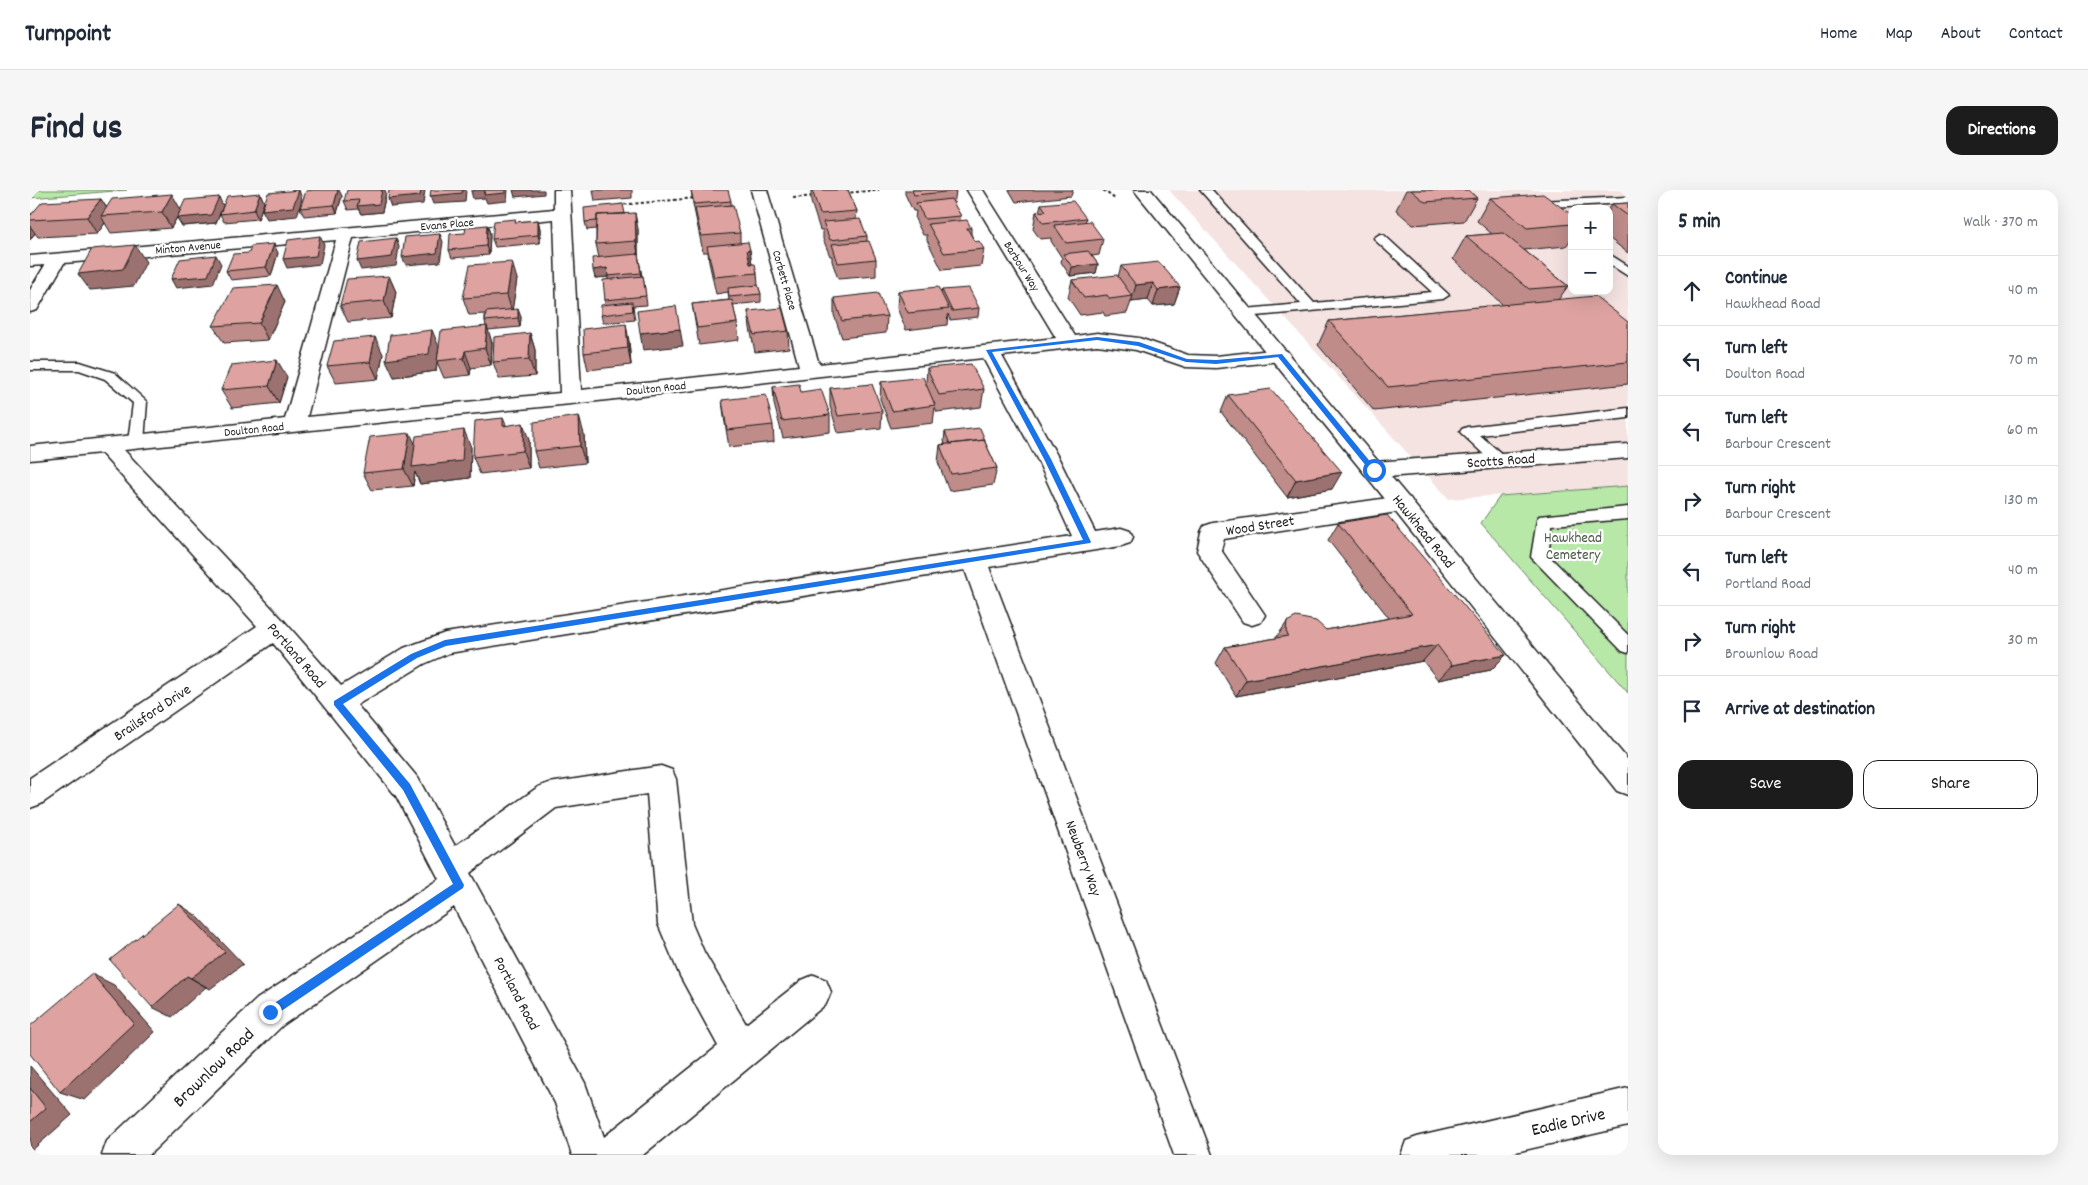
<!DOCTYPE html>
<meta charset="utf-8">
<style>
body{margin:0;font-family:Dekko,sans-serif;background:#f6f6f7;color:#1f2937}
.controls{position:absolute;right:15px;top:15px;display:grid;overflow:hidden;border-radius:10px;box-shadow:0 5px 20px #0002}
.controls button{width:45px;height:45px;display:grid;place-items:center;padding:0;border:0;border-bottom:1px solid #e0e1e3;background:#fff;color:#1f2937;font:25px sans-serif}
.stop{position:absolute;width:15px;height:15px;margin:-11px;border:4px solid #1a73e8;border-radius:50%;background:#fff}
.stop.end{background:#1a73e8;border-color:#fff;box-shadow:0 1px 5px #0008}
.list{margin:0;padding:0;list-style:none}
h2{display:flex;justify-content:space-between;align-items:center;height:65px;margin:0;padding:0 20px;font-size:21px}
h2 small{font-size:16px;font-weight:400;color:#747a83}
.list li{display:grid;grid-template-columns:32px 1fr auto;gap:15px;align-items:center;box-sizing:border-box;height:70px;padding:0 20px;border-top:1px solid #e0e1e3}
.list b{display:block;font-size:19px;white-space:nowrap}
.list p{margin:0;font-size:16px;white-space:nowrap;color:#747a83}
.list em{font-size:16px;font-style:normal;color:#747a83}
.actions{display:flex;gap:10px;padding:15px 20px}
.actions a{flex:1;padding:11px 0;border:1px solid #1c1c1c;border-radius:15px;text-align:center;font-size:18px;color:#1c1c1c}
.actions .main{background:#1c1c1c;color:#fff}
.icon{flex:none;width:28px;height:28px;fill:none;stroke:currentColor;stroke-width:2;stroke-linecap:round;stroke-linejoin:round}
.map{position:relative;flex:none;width:1598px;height:965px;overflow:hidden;border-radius:15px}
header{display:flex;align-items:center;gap:30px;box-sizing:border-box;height:70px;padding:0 25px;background:#fff;border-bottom:1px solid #e0e1e3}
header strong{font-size:24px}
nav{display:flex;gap:28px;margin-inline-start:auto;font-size:18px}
.intro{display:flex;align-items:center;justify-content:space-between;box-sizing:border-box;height:120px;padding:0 30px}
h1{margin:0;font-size:35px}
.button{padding:12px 22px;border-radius:15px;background:#1c1c1c;color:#fff;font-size:18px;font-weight:700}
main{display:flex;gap:30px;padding:0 30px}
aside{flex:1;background:#fff;border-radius:15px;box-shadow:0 5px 20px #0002}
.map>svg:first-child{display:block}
.built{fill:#f5e3e2;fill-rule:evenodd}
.green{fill:#b7e8a8;stroke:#6a8262}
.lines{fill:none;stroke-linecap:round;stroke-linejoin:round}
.lane-casing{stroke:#1c1c1c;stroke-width:3}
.street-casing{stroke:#1c1c1c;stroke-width:3}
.secondary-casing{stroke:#1c1c1c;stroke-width:3}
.path{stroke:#1c1c1c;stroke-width:2;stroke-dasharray:3 2.5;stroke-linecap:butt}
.lane{fill:#fff;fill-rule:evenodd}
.street{fill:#fff;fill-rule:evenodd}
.secondary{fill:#fff;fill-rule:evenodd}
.wall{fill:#bf8c8a;stroke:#1c1c1c}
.shaded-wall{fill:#9b7270;stroke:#1c1c1c}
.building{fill:#dea3a0;stroke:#1c1c1c}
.route{fill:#1a73e8}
.labels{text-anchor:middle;stroke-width:4.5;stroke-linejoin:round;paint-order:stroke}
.far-street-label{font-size:12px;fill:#1c1c1c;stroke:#fff}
.street-label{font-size:15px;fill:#1c1c1c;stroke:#fff}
.park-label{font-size:15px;fill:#4a5946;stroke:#fff}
.near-street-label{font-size:18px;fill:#1c1c1c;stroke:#fff}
</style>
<header>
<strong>Turnpoint</strong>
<nav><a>Home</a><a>Map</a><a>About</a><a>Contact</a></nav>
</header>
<div class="intro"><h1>Find us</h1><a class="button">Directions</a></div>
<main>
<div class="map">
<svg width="1598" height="965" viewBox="0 0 1598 965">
<rect width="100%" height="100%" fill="#fff"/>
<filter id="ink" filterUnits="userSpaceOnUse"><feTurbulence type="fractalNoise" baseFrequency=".02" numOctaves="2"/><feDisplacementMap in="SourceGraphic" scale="10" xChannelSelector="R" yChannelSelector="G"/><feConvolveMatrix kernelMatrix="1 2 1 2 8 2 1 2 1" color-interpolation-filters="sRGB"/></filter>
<g filter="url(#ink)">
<path class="built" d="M1139,0H1598V296L1419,309ZM1542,19H1579V101H1542Z"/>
<path class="green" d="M0,0H97L0,8Z
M1598,296V503L1451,333L1470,306Z"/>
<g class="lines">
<defs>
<path id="lane" d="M1170,0H1182L1284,113L1402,102L1346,51L1344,48L1350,44L1354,45L1419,105L1413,109L1215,127L1210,126L1208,123L1215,119L1271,114Z
M1598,7V13L1519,17L1542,34V43L1538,42L1502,14L1508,11Z
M1579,64L1598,76V86L1579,74Z
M0,172H50L85,183L117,212L114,252L111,255H101L98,252L103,213L75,189L49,180H0Z
M1598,218V228L1450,245L1474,266L1477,270L1474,274H1464L1430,242L1432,239L1437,237Z
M1598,317V329L1522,335L1518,365L1598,445V463L1592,461L1501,367L1507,330L1509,326Z"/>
<path id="street" d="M524,0H540L551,200L769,176L721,0H737L789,174L1026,148L937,0H953L1045,146L1067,143L1109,148L1158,165L1186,166L1250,159L1257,161L1260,165L1257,169L1250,171L1186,178L1156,177L1106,160L1067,155L972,166L1029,269L1065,342L1091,338L1100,341L1103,347L1100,353L1091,356L959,377L1182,965H1144L935,380L419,463L394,474L327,515L388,588L425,656L508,597L519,593L631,576L642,580L646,589L662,734L674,762L716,834L772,790L784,785L796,790L801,802L796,814L613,965H542L525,913L424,717L253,835L119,965H72L77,951L227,809L409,689L366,606L243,453L11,614L0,618V588L227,436L71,263L0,270V256L255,229L306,50L34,73L7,120L0,122V100L15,75L0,76V66L524,19ZM524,29L530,203L277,227L323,48ZM953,168L1007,269L1042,346L415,443L374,458L311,496L254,431L94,260L356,232L541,214ZM617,604L628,734L650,786L688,856L574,947L555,893L440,683L526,618Z
M1598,254V268L1344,288L1336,285L1333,280L1336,275L1344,272Z
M1372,306L1380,308L1384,314L1380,320L1194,349L1191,360L1235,425L1231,432L1222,435L1213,432L1167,361L1171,342L1174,336L1183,333Z
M1598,898V936L1473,965H1371L1376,951L1390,946Z"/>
<path id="secondary" d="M1104,0H1121L1598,570V605L1587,601L1364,320Z"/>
</defs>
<use href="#lane" class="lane-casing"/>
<use href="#street" class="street-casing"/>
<use href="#secondary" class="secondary-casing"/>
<path class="path" d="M1073,0L1085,9
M815,3L849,0
M763,8L784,6
M589,15L665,8"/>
<use href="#lane" class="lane"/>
<use href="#street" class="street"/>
<use href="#secondary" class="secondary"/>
</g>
<path class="wall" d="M563,0H602V8L565,11Z
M661,0L701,11V15L710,43V52L720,60L722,74L727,83L728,95L731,104V112L703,115L707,133L709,150L669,155L662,114L699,110L698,102L686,104L679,72L678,62H673L663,14Z
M781,0H818L827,21L826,29L837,46V51L846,69V86L808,89L802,71V66H800L793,49V40H790L781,12Z
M875,0H925L926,1L924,15L931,26L930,31L941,38V44L945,52L954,59L951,76L912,80L897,50V45H893L885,29L886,21H883L875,4Z
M979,0H1043L1041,6L986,12Z
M1376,0H1438L1447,8L1434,31L1383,35L1366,20Z
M230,3L234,12L228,29L194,32L190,24Z
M356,3L352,22L331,24L328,19L318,20L314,11Z
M312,6L307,23L274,26L270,18Z
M1460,8L1542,25V48L1536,56L1494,60L1538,96L1528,110L1598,132V194L1344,221L1288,155L1299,131L1473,115L1423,69L1436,46L1462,44L1447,31Z
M71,9L76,17L151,20L186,33L152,36L149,24L141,38L81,43L75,33L67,44L8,47L5,43L0,50V24Z
M1598,13V63L1579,48V19H1578L1582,14Z
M1011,14L1056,28L1055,32L1073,49L1069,65L1062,66L1068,74L1066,83L1040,86L1031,72L1032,68L1021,51V48L1010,49L1003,39L1006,22H1009Z
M595,24L608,39V65L612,86H613L617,115L603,116L605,130L573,133L571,125L575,114V110L578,90V87L565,88L569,68L566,54V39L557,40L555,32Z
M508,30L510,39V53L465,57L462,49L486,32Z
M457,35L460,43L459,65L422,68L419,60L435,43Z
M248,63L241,86L201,90L196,81Z
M1091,76L1150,97L1144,114L1123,116L1118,110L1101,112L1097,123L1075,126L1073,122L1050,125L1038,107L1042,90L1088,87Z
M359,86L366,102L361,128L318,132L310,115Z
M487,89L482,119L491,127L490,137L458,140L462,153L461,175L441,178L440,185L414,188L407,172L406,181L364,187L409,157L456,136L455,131V124L439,125L433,108Z
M912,100L949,118L948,127L920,130L918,124L917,135L876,140L867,118L868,101L911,103Z
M804,108L857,126L856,143L812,148L804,125Z
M255,112L238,150L194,153L183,136Z
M718,121L758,141L759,158L725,162L720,138Z
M500,143L505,160V186L469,189L463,172Z
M599,151L601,175L558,180L554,163Z
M353,164L348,189L306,193L297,176Z
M897,178L954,199L951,217L907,222L905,217L903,233L861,238L850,209L851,192L896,194Z
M257,187L249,213L202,218L191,200Z
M743,197L771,202L800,225V242L753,248L744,214Z
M800,198L852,221L851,238L808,243L800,216Z
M1198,205L1302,299L1257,307L1191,222Z
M692,210L743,235L744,252L699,257L694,227Z
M473,228L476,235L499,250V278L450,284L443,267Z
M915,242L955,250V252L967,278L963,295L919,301L908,272L910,255L915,254L914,251Z
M554,244L555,273L509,278L504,261Z
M385,254L441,257L440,288L390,294L385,282L383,296L342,300L333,283Z
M1308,333L1461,480L1408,490L1393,471L1206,506L1186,473L1195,457L1246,448L1257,432L1296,440L1359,428L1298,350Z"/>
<path class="shaded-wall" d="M269,0L272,9L267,26L237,29L232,20Z
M308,0H309L312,6L307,23L304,15Z
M352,0H355L356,3L352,22L331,24L327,16Z
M391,0H395L393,14L361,17L358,9Z
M433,0H436L435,12L403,14L400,6Z
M448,0H478L477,11L457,13L455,8L443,9L441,1Z
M483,0H514V4L485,7Z
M230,3L234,12L228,29L224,20Z
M142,4L151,20L141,38L132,22Z
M189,7L193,16L186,33L152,36L147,28Z
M71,9L81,25L71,26L75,33L67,44L57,27Z
M605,23L608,39V65L612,91L606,51Z
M508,30L510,39V53L508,45Z
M457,35L460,43L459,65L456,56Z
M0,36L5,43L0,50Z
M410,44L413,52L410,72L376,75L372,67Z
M290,46L294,55L290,74L257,78L253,69Z
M366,48L369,57L366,76L331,80L327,71Z
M244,54L248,63L241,86L236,77Z
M105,55L116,72L104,96L60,100L48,84Z
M717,60H720L722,76L718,77Z
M186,65L191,74L183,94L146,98L141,89Z
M482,72L487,89L482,122L477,105Z
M1068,74L1066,83L1040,86L1042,77Z
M577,78L578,87L565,88L563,80Z
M359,86L366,102L361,128L354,111Z
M1123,93L1118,110L1101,112L1106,95Z
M247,95L255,112L238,150L229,133Z
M1150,97L1144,114L1123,116L1128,100Z
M488,119L491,127L490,137L488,128Z
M596,134L599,151L601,175L598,158Z
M457,136L462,153L461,175L455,158Z
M650,139L653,156L613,160L610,143Z
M402,140L409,157L406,181L364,187L356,170Z
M500,143L505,160V186L499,169Z
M345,147L353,164L348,189L340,172Z
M435,161L441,178L440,185L434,168Z
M247,170L257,187L249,213L239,196Z
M549,226L554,244L555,273L550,256Z
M493,233L499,250V278L493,261Z
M434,240L441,257L440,288L390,294L385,282L383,296L374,279L380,243L388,260Z
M1312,282L1302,299L1257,307L1266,290Z
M1407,455L1393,471L1206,506L1216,490Z
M1476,465L1461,480L1408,490L1422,475Z
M149,714L167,726L213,774L180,799L161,788Z
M62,784L84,795L125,842L55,910L30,902Z
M157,786L176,797L142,827L122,817Z
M0,876L42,925L0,962Z"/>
<path class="building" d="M269,0L263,17L232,20L238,3Z
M284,0H308L304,15L270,18L276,1Z
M317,0H352L349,14L327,16L329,10L314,11Z
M359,0H391L390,6L358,9Z
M401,0H433L432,3L400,6Z
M455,0H475V3L454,5Z
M661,0H698L701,11L664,14Z
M782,0H818L827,21L790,24Z
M882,0H925L926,1L884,5Z
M1381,0H1438L1447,8L1395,12Z
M230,3L224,20L190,24L197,6Z
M142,4L132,22L71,26L82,9Z
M1513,4L1542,25V34L1497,38L1460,8Z
M189,7L181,25L147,28L155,10Z
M71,9L57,27L0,30V26L12,12Z
M921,9L931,26L895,29L886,13Z
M1043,11L1056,28L1013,33L1006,22L1016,21L1011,14Z
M1598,13V26L1582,14Z
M593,14L595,24L567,25V31L555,32L554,18Z
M703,15L710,43L671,46L665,18Z
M605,23L606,51L566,54L567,25Z
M486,29L485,32L508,30V45L462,49L464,31Z
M830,29L837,46L800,50L793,32Z
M937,30L941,38H937L945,52L949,51L954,59L914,63L898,34Z
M1060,31L1073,49L1036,53L1024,35Z
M457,35L456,56L419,60L420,44L435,43L436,37Z
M1473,43L1538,96L1499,99L1436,46Z
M410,44L407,63L372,67L375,47Z
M290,46L286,66L253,69L258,50Z
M366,48L362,67L327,71L331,52Z
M839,51L846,69L808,73L802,54Z
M718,52L720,60H717L720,74H725L727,83L684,87L677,56Z
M244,54L236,77L196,81L203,64L219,63L221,56Z
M105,55L93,79L48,84L62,59Z
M1058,61L1068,74L1042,77L1033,64Z
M608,64L611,83L578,86L577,78L563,80L562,68Z
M186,65L178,86L141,89L150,69Z
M482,72L477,105L433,108L440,75Z
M1129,72L1150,97L1128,100L1123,93L1106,95L1091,76Z
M1087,85L1102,106L1080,109L1077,105L1054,108L1042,90Z
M359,86L354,111L310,115L317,89Z
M613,86L616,106L575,110L573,90Z
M247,95L229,133L183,136L203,98Z
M728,95L731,104L699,107L698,98Z
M908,97L919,119L878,123L868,101Z
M939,98L949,118L922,121L912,100Z
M848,103L857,126L812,131L804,108Z
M1565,106L1598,132V172L1358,197L1299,131Z
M702,110L707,133L667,138L662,114Z
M602,112L603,121L571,125V115Z
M646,116L650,139L610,143L607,121Z
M752,118L758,141L724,145L718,121Z
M488,119V128L455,131L456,122Z
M596,134L598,158L554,163L553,139Z
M457,136L455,158L435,161L434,168L407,171L411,141Z
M402,140L399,164L356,170L360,145Z
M500,143L499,169L463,172L464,147Z
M345,147L340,172L297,176L304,151Z
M247,170L239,196L191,200L201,175Z
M941,174L954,199L909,205L897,178Z
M893,187L905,215L862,221L851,192Z
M769,194L771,202L791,199L800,225L752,231L743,197Z
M842,194L852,221L808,226L800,198Z
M1241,199L1312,282L1266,290L1198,205Z
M736,205L743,235L697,240L692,210Z
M549,226L550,256L504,261V232Z
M473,228V236L493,233V261L443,267L445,231Z
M950,238L955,250L920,254L915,242Z
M434,240L432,271L382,277L386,246Z
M380,243L374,279L333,283L340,247Z
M954,250L967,278L921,284L910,255Z
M1357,325L1476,465L1422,475L1407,455L1216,490L1195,457L1258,446L1256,441L1257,432L1266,427L1286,431L1296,440L1382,424L1308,333Z
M149,714L195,762L161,788L157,786L122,817L80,770Z
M62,784L104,833L30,902L0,864V836Z
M0,898L16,918L0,932Z"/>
</g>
<path class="route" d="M1067,147L1109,152L1157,169L1186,170L1252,164L1347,280L1341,282L1248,167L1186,174L1156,172L1108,156L1067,150L962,162L1021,269L1061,352L1060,353L416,456L387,468L313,514L380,594L434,695L433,698L244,826L240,827L237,826L235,822L237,818L423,694L373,600L304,515V511L381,464L415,450L1053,350L1014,269L956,160Z"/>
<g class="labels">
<g class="far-street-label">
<text transform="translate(417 34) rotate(-5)" y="4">Evans Place</text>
<text transform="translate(158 57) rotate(-5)" y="4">Minton Avenue</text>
<text transform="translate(992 76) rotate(58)" y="4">Barbour Way</text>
<text transform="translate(755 90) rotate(74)" y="4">Corbett Place</text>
<text transform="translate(626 198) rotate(-6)" y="4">Doulton Road</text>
<text transform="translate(224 239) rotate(-6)" y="4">Doulton Road</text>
</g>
<g class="street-label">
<text transform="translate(1471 270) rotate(-4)" y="5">Scotts Road</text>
<text transform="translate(1230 335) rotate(-9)" y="5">Wood Street</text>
<text transform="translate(1394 341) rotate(51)" y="5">Hawkhead Road</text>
<text transform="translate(267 465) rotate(49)" y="5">Portland Road</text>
<text transform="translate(122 522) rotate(-34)" y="5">Brailsford Drive</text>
<text transform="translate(1054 668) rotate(70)" y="5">Newberry Way</text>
<text transform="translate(487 803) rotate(62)" y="5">Portland Road</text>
</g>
<g class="park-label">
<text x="1543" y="352">Hawkhead<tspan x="1543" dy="17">Cemetery</tspan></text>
</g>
<g class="near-street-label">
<text transform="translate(183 877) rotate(-44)" y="6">Brownlow Road</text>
<text transform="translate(1538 931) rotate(-13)" y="6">Eadie Drive</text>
</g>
</g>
</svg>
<div class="controls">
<button>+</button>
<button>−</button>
</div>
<div class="stop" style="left:1344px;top:280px"></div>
<div class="stop end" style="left:240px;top:822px"></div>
</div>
<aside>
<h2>5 min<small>Walk · 370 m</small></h2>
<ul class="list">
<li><svg class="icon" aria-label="ahead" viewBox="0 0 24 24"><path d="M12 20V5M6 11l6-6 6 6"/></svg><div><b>Continue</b><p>Hawkhead Road</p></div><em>40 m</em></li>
<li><svg class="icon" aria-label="left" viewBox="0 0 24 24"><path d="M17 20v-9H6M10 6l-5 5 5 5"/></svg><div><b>Turn left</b><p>Doulton Road</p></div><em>70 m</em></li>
<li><svg class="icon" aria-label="left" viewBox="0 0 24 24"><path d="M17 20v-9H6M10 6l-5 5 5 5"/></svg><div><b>Turn left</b><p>Barbour Crescent</p></div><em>60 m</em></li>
<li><svg class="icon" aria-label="right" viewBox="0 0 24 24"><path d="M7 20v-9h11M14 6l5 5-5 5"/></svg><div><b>Turn right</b><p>Barbour Crescent</p></div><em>130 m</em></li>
<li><svg class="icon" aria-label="left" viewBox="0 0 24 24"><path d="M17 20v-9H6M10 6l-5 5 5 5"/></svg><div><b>Turn left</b><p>Portland Road</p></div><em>40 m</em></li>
<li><svg class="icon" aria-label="right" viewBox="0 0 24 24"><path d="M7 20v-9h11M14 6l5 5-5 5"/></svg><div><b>Turn right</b><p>Brownlow Road</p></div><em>30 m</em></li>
<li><svg class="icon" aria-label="arrive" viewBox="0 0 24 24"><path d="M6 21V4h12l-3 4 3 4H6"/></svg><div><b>Arrive at destination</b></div></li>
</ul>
<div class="actions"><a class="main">Save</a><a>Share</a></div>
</aside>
</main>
